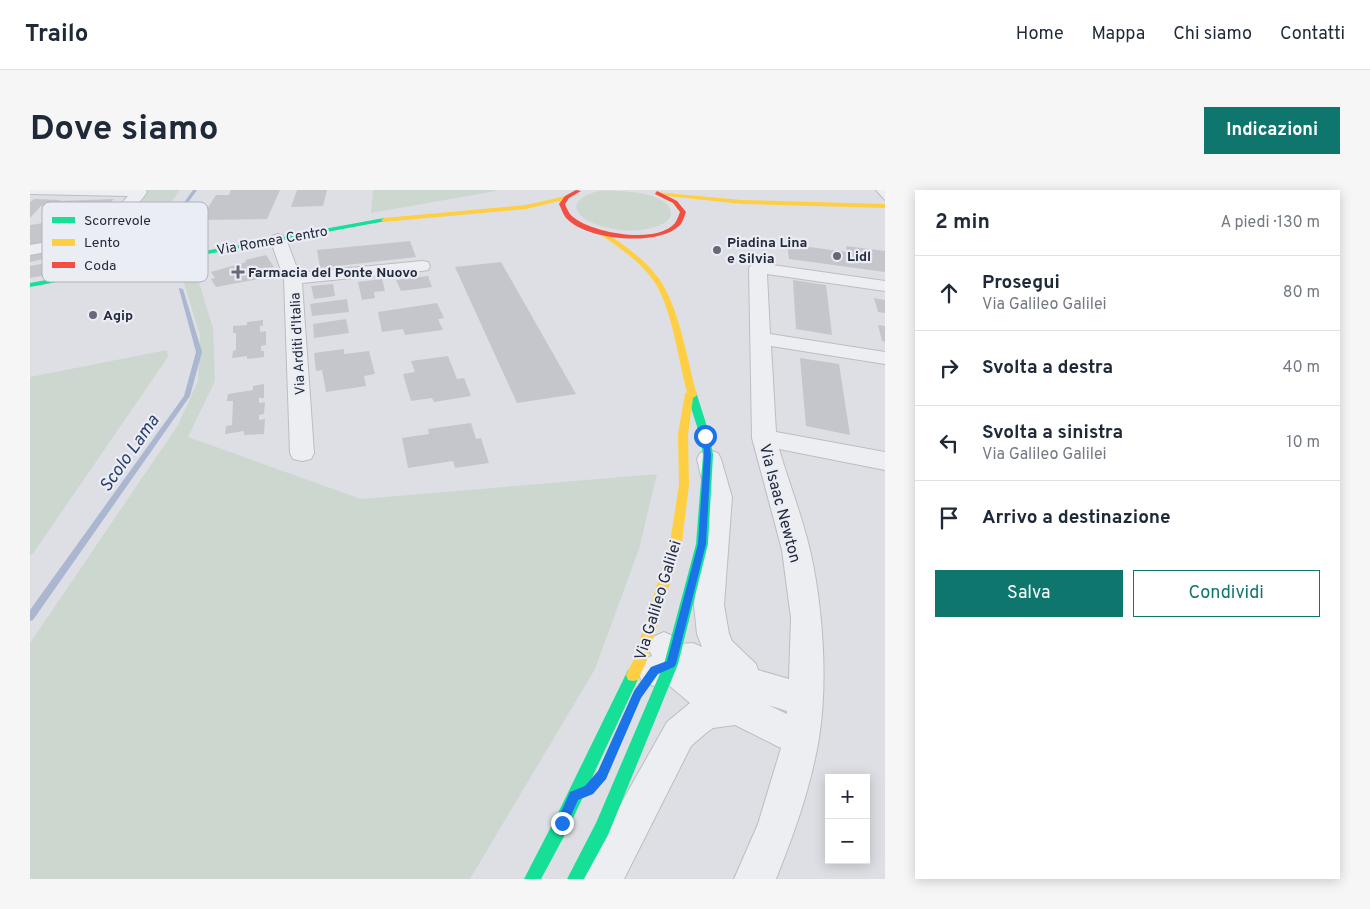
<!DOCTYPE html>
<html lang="it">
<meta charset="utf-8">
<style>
body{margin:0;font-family:Overpass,sans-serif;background:#f6f6f7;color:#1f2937}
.controls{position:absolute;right:15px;bottom:15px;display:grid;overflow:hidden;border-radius:0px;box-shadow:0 2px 12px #0003}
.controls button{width:45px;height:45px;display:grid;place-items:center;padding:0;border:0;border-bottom:1px solid #e0e1e3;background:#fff;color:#1f2937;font:25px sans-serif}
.stop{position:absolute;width:15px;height:15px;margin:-11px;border:4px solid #1a73e8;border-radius:50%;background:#fff}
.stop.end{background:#1a73e8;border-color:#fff;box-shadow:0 1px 5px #0008}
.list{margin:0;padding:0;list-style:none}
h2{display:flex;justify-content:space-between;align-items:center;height:65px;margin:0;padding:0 20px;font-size:21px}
h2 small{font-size:16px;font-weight:400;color:#747a83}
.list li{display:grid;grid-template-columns:32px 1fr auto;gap:15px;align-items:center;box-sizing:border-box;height:75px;padding:0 20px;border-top:1px solid #e0e1e3}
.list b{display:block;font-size:19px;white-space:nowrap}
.list p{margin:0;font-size:16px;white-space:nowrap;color:#747a83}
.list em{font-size:16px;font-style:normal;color:#747a83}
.actions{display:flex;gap:10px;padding:15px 20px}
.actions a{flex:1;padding:11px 0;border:1px solid #0f766e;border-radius:0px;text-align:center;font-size:18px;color:#0f766e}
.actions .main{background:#0f766e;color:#fff}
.icon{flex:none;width:28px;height:28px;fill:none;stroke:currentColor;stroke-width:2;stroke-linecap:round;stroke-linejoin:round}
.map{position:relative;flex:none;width:855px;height:689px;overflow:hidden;border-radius:0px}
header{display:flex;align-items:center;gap:30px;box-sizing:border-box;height:70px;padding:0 25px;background:#fff;border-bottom:1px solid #e0e1e3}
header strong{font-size:24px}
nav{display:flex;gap:28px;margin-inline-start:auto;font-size:18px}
.intro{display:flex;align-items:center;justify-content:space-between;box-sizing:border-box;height:120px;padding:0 30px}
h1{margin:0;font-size:35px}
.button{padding:12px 22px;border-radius:0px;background:#0f766e;color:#fff;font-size:18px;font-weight:700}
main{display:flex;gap:30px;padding:0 30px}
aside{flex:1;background:#fff;border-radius:0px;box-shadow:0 2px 12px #0003}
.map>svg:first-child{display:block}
.green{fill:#ccd7cf}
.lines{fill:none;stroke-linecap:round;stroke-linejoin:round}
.stream{fill:#abb6d0;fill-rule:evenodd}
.building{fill:#c4c6cb}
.lane-casing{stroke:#bcbdc2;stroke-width:2}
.street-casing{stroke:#bcbdc2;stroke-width:2}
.lane{fill:#edeef1;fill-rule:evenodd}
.street{fill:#edeef1;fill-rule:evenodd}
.fast{fill:#16e098;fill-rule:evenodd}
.slow{fill:#ffcf43;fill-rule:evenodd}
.jam{fill:#f24e42;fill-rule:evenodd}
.route{fill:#1a73e8}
.poi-dot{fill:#666977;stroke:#ebedf4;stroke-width:2}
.labels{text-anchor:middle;stroke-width:4.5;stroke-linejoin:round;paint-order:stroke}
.far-street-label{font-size:14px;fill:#252a3d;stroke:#ebedf4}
.far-poi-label{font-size:14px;font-weight:bold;fill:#252a3d;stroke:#ebedf4;text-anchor:start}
.street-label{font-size:16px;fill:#252a3d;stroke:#ebedf4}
.water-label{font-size:18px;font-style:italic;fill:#2f4171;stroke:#ebedf4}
.key{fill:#ebedf4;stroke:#b0b2bd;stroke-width:1}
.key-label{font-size:14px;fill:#252a3d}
</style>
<header>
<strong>Trailo</strong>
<nav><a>Home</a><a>Mappa</a><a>Chi siamo</a><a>Contatti</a></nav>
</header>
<div class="intro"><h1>Dove siamo</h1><a class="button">Indicazioni</a></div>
<main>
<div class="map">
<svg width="855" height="689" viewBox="0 0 855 689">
<rect width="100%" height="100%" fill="#dedfe4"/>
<path class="green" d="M118,0H150L119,42L103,18Z
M343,0H466V1L341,23Z
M569,1C584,0 642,1 641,24C640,31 633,34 627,36C610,43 588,41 571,36C541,27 536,9 569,1Z
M166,83L183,138L185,191L158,247L331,309L627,284L609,359L565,479L440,689H0V453L148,235L168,191L170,145L152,87Z
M137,160L138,167L2,365H0V187Z"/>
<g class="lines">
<path class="stream" d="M163,0H167L145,31L140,58L136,59L141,31Z
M149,98L153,99L172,162L160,206L3,430L0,431V420L154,206L166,162L149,99Z"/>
</g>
<path class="building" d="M201,0H250L237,29L170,30L186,5H199Z
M267,0H297L293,16L261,17Z
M4,9L31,10L29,11L84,9L79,14H82L79,17H56L40,21H28L20,20L24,16H11L0,28V12Z
M60,26V30L27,33V37L22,38L23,35L15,37L14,47H18L17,54L0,57V35Z
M380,51L386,67L290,78L287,60Z
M56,54V59L47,60V63L63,61L64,72L36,75V64L0,72V64Z
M757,54L817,62L816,56L855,61V82L759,69Z
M236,65L244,77L234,79L239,87L186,97L181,89L185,88L181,82L216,72L215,70Z
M22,72V84L0,88V76Z
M471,72L546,204L487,213L425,77Z
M398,86L402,97L371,101L366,90Z
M352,89L355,101L344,102L345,108L332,110L328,92Z
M763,90L796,95L802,145L766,139Z
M303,94L305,106L284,109L281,96Z
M844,108L855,110V123L848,122Z
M317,109L319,122L282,126L280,114Z
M407,113L414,128L408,129L413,140L375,145L373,139L352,142L348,122Z
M316,129L319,143L284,148L283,134Z
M233,130V136H230V142L236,141V155L231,156V161H234V167L217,169V166L202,168L203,161L206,160V143H203V136L217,135V132Z
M848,135L855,136V152L852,151Z
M314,159V164L339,161L345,184L334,186L336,196L296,202L292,180L286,181L284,163Z
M418,166L427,189L434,188L441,206L404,212L402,208L381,211L373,184L385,182L381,171Z
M770,168L809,174L820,245L776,236Z
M234,194V208H229V213L235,212L234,224L229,225V230L235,229L234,244L214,245V241L195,244L196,236L202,235L203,211H197L198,204L223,200V196Z
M441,233L446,249L451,248L459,273L425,278L423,271L378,278L372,248L399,244L398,239Z"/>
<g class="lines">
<defs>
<path id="lane" d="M846,0H855V10Z"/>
<path id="street" d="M0,0H116L117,2C111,11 103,21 92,18L90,15L98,6L0,4Z
M72,42L78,44L80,47L78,50L0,65V55Z
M248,44L254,46L256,49L269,83L392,71L398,72L400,76L398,80L392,81L272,93L284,263L281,269L272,271L263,269L260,263L254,89L240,49L242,46Z
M728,73L855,91V101L737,84L740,144L855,162V174L741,156L746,242L855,262V280L749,259C759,293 772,326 780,360C793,417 798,491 789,548C781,597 764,644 746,689H704L728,634L751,558L705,535L683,538L676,543L661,556L594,689H551L557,674L637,532L660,513L635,492L624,496L612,492L608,481L612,470L622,466L618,457L623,447L634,442L645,447L648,454L663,453L672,457L667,444L664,415L676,307L667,269L670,263L679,260L688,263L691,269L702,307L694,415L699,444L702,451L726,474L728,480L759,489L761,428L752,360L722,248L719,78L722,74ZM738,515L757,521V524Z"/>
</defs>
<use href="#lane" class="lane-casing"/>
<use href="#street" class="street-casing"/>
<use href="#lane" class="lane"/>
<use href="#street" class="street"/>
<path class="fast" d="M354,28L357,30L356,31L0,97V93Z
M662,202L667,205L680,246L683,265L678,354L648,474L578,645L554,689H537L566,633L634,474L666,354L673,265L670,246L657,205Z
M603,479L608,480L610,485L538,639L511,689H494L526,627L598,480Z"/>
<path class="slow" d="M625,2L712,10L855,14V18L712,14L627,5Z
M536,6L538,7V9L496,19L354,32L351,30L354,28L496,15Z
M570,42H574C593,54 613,68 627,86C649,114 657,170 667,205L663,208L658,244L659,295L652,352L617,470L608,490L603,491L598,490L596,485L604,469L640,352L649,295L648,244L655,204L657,202C648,170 642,116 623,90C610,71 588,57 570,44Z"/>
<path class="jam" d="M546,0L551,1L539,8L535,14C537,19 539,24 543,27C562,43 627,55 645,33C647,30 649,25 650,22L643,13L625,4L627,1L647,11L656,22C654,26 653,33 649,36C627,57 556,50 536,28C533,24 531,18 529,14L535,6Z"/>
</g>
<path class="route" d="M673,244L679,246L681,265L676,354L646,474L644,477L628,484L611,508L576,589L563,604L548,610L536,637L532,639L528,637L526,633L540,602L555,596L568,581L604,501L621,477L637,471L668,354L674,265Z"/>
<g class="poi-dot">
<circle cx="687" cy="60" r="5"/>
<circle cx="807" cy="66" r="5"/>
<path d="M205.5 74.5h5v5h5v5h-5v5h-5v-5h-5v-5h5z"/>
<circle cx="63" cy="125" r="5"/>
</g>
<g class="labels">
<g class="far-street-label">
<text transform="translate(242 50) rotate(-10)" y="5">Via Romea Centro</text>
<text transform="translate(267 154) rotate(-93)" y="5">Via Arditi d'Italia</text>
</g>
<g class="far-poi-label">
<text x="697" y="57">Piadina Lina<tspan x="697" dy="16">e Silvia</tspan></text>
<text x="817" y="71">Lidl</text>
<text x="218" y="87">Farmacia del Ponte Nuovo</text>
<text x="73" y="130">Agip</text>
</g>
<g class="street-label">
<text transform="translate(751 313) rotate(75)" y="6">Via Isaac Newton</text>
<text transform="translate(627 410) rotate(-73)" y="6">Via Galileo Galilei</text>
</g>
<g class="water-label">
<text transform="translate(99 263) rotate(-55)" y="6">Scolo Lama</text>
</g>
</g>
<rect x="12" y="12" width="166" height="80" rx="8" class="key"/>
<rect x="22" y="27" width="23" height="6" fill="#16e098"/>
<rect x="22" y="49" width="23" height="7" fill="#ffcf43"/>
<rect x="22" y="72" width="23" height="6" fill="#f24e42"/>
<g class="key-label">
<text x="54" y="35">Scorrevole</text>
<text x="54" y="57">Lento</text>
<text x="54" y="80">Coda</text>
</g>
</svg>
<div class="controls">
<button>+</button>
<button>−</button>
</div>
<div class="stop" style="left:675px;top:246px"></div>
<div class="stop end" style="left:532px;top:633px"></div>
</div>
<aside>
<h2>2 min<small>A piedi · 130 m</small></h2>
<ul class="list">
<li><svg class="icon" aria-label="ahead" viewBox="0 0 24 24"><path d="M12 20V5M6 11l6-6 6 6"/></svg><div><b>Prosegui</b><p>Via Galileo Galilei</p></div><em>80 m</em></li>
<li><svg class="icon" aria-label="right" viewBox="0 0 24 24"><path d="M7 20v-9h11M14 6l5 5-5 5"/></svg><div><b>Svolta a destra</b></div><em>40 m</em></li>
<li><svg class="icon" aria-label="left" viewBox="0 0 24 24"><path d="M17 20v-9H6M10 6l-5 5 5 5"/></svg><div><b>Svolta a sinistra</b><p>Via Galileo Galilei</p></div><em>10 m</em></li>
<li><svg class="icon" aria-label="arrive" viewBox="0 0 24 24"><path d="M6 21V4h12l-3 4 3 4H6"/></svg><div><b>Arrivo a destinazione</b></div></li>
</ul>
<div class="actions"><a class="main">Salva</a><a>Condividi</a></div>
</aside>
</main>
